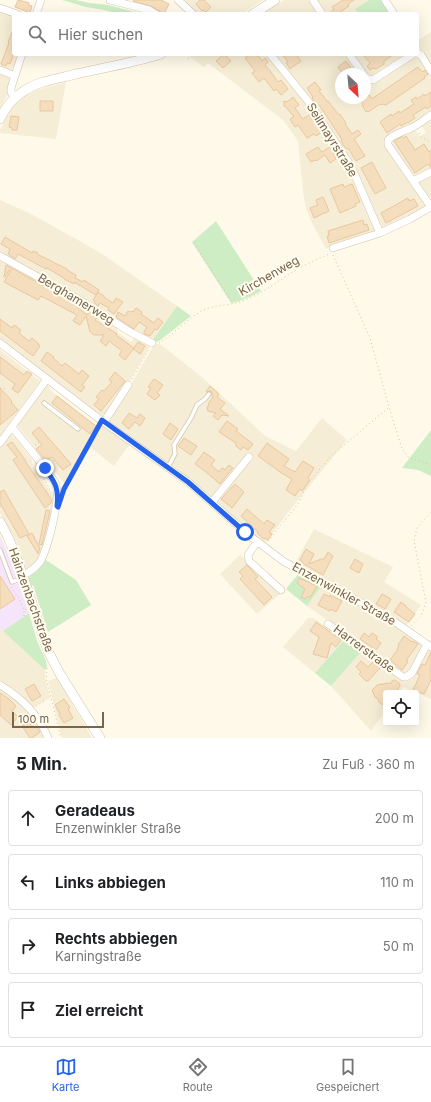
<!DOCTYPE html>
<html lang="de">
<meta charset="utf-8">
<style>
body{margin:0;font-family:Inter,sans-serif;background:#f2f2f2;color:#202124}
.controls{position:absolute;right:12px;bottom:12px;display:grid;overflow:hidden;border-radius:4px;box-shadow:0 4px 16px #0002}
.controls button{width:36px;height:36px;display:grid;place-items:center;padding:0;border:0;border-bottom:1px solid #e0e0e0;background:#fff;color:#202124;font:20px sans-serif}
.compass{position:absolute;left:335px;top:68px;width:36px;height:36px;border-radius:50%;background:#fff;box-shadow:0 4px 16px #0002;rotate:154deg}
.scale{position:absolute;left:12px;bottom:10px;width:92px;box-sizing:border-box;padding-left:4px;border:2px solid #7a644a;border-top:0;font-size:11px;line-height:14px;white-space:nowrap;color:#7a644a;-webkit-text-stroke:3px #fffcf0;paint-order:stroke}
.stop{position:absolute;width:12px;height:12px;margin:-9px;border:3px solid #2563eb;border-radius:50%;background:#fff}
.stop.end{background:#2563eb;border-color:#fff;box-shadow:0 1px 4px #0008}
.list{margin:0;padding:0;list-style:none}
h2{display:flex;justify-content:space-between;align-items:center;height:52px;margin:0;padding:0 16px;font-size:17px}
h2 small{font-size:13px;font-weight:400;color:#757577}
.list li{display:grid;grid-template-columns:26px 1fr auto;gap:12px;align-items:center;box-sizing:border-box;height:56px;margin:0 8px 8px;padding:0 8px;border:1px solid #e0e0e0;border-radius:4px}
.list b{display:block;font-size:15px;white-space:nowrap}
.list p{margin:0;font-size:13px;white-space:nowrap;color:#757577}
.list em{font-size:13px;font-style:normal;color:#757577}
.icon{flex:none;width:22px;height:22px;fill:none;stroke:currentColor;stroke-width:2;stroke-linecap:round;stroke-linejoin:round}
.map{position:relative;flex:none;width:431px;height:738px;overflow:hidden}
.search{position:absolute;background:#fff;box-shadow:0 4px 16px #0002;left:12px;right:12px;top:12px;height:44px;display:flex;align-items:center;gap:10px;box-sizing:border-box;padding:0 14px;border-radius:4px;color:#757577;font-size:15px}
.sheet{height:308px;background:#fff}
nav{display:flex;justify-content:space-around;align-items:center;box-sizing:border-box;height:56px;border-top:1px solid #e0e0e0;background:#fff;font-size:11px;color:#757577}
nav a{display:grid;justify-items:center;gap:2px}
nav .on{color:#2563eb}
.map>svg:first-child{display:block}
.residential{fill:#f6edd6}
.education{fill:#f6e5fa}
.green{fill:#ceedc5}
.building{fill:#f5debe;stroke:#e9c79d}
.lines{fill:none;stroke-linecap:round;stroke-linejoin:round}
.service-casing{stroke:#d1c3ac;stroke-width:5}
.minor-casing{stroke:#d1c3ac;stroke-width:8}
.tertiary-casing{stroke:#d1c3ac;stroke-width:10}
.path{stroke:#dbc1a0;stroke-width:1;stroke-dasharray:1 3;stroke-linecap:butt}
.service{stroke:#fff;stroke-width:3.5}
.minor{stroke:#fff;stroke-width:7}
.tertiary{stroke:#fff;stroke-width:9}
.route{stroke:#2563eb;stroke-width:5}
.labels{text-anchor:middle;stroke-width:4;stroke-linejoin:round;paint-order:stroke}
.street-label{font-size:12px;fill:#7a644a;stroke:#fffcf0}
</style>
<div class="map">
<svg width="431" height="738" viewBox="0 0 431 738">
<rect width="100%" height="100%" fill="#fef9e8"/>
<path class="residential" d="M182,0H263L243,13L239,14H197Z
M284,0H308L318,14H261Z
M317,0H369L355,9L359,14H327Z
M0,11L14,16V54H19L15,66L11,70L9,71L0,67Z
M431,32V66L417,45V41Z
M190,54H266L305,103L346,162L375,228V231L335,245L326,249L311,221L306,208L303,192L298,141L283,120L208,63L204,67L191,58Z
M274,54H346L359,74H341V98H365V82L368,87L401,64L415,57H418L431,78V112L385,140L384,143L385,146L428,205L408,217L384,228L379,225L353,163Z
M353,54H405L372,76L367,74L365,71Z
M0,74L8,77L10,80L9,93L0,107Z
M66,82L56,139L0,133L3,124L9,112L17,102L26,95L37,90Z
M431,117V170L414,177L390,145L391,139L414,129L420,137L426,132L422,126Z
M431,174V202L418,185V180Z
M0,200L31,214L78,240L102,254L177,306L152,341L133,331L83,297L0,253Z
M0,259L48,284L117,327L118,333L131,342L136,337L151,344L129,382L128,381L106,414L104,415L100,414L0,339Z
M158,344H160L203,378L265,436L296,451L322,418L347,440L289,511L265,544L244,529L218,502V499L213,496L211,497L173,465L162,460L110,422L109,419L130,386L154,345Z
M0,350L40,381L0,436Z
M47,384L50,390L96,426L100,422L130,444L114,466L91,448L81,458L71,477L64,483L17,425Z
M10,434L16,439L32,460L33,467L50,491H52L56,499L54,512L37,563L26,570L15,541L0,513V447Z
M314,529L393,567L384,582L421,605L407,625L294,565Z
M240,555L281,593L257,614L220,574Z
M322,585L395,625L424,645L409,671L404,674L314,611L307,606Z
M308,618H313L345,639L315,673L283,647Z
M0,628L45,670V677L50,698L32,708L14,689L0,680Z
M430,650H431V699L403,687L399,693H386V710L371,731L331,686L362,651L405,682L411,679L426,653Z
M57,678L92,738H62L48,681Z
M0,689L18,702L29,713L39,724L45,738H0Z"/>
<path class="education" d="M0,536L6,549L29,613L3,631L0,628Z"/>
<path class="green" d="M62,0H76L89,3L108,5L142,14H120L104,10L86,7Z
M369,0H381L389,11L385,14H359L355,9Z
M216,221L261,291C252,296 242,301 231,303L192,242Z
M177,306L191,316L159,341L156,342L152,341Z
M431,430V476L418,470L402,468Z
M46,560L76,580L91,605L48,632L33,585L30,587C27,579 29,576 34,571L35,573Z
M299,573L322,585L307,606L286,589Z
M29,613L37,641L46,661L47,667L45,670L3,631Z
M345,639L362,651L331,686L315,673Z"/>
<path class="building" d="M18,0L26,2L29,3L28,5L32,6L30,13L15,7Z
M134,0H161L169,4L164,14L151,6L133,1Z
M200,0H204L211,7L206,12L203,10L202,11L196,4Z
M343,0H354L348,4L349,6L337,14H328L334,10L332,7Z
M14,28V53L10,64L7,63L6,66L1,64L9,43L8,42Z
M224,54L231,61L223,68L216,61Z
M250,54H257L262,61L265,58L268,62L265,65L271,72L278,82L281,80L288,89L281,95L276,89L274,91L264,78L259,82L252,73L255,71L245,58Z
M282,54H296L301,61L290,69L286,63L288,62Z
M362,54H394L384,61V64L376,69L373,68L370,70L367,66L370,63Z
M346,61L355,74H343L338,67Z
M418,67L420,70H421L423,72L425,70L428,74L424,77L425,78L386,105L383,104L381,105L380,104L368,112V111L366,112L362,105L363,104L361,101L369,95L371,98H373Z
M315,82L321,90L319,91L327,101H328L339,115L340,114L346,123L345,124L352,134L358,130L361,134L354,139L365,156L356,161L348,148L346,149L341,141L342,140L339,135L319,105L317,106L312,98L313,97L307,88Z
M431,92V106L427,109L426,107L413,115L415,118L408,123V122L401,126L400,124L387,133L380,122L391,114L392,116L399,111L400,113L414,104L411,100L416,97L417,99L424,94L425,96Z
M293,97L299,105L295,108L303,119L309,115L322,132L316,136L314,134L307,138L298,125L295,127L290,119L294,117L286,107L284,106V101L287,102Z
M40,101H53V111H40Z
M11,116L19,117L17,130H12V128L9,127Z
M406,136L415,150L424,144L429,152L431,150V167H430L428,164L415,173L394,141L401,137H403L404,138Z
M331,146L335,152L333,153L336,159L330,163L325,155L316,161L315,160L311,162L306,154L318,147L322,152Z
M372,162L386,188L375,194L361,168Z
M343,184L344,187L352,184L360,202L355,204L356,206L340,213L330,189Z
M323,197L329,211L314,218L310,208L318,205L316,200Z
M408,198L409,201L414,199L418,206L386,223L381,213Z
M363,220L364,225L367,224L369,230L329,243L327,236H329L328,231Z
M5,237L32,253L33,251L38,253L37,254L67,269V270L76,275L75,278L83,282L84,280L99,290L96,295L74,282V284L64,279V278L47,268L46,269L18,254L15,259L8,254L10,249L1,244Z
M6,265L80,306L78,308L87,315L89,312L98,317L95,320L117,334L116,335L134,348L125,360L119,355L122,351L109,341L106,346L100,341L104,335H94L90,332L86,316L80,325L73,321L77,315L60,306L41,296L38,300L4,282L11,270H9L5,277H4Z
M98,292L104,296V297L113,303L116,298L123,302L114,314L108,310L109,308L100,303L98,306L94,302L95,301L93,300Z
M136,308L142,312L141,314L154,323L158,318L163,322L157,330L155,329L150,336L144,334V332L147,327L139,322L134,329L116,317L118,312L125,316L128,311L130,312L134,311Z
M0,319L12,328L14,325L21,330L19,333L29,341L32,338L39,344L38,345L40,346L33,356L0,331Z
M138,342L145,346L140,354L133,349Z
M47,352L54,357L53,358L62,366L65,363L79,374L82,370L89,376L82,385L85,387L81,392L41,361Z
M0,357L24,375L27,371L32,374L18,393L12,389L15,384L0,373Z
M115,372L125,381L101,411L94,405L99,399L96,397L102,390L104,391L112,382L109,380Z
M154,379L163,385L157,393L160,395L155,400L147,394L151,388L148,387Z
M210,386L219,394L217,397L225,403L220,409L229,416L222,415L218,420L213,416L216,413L208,411L207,408L209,404H208L213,397L212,396V393L211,391L206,392Z
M0,388L12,401L11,402L18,410L0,425Z
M57,396L96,426L90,434L52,403Z
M129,413L137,418L140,414L145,418L140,426L135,422L129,429L122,423Z
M227,421L238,429L236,431L253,444L248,450L243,447L241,450L236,446V443L219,432Z
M170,423L178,429L171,440L163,434Z
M39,427L71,464L63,470L52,457L46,461L36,449L42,445L32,433Z
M184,438L197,446L191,455L178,446Z
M12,442L26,461H25L52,500L51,503L45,508L13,460L17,457L7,445Z
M267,443L289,459L284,466L295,472L303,461L314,468L308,478L310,480L302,491L300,489L295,496L286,490L292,479L280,472L258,456Z
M204,452L215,460L211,465L219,472L222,468L225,470L229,465L233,468L220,484L206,472L195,464Z
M235,484L244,492L232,508L221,499Z
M4,490L29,534L20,538L0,503V492Z
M247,509L264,524L267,520L275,525L269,532L272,534L268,540L265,538L264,539L257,533L258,532L241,516Z
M46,510L50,511L42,545L39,544Z
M32,533L40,548L38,554L27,536Z
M306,549L314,554L309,564L321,559H324L328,552L333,556L323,575L302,563L303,562L300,560Z
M355,559L363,564L359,573L350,568Z
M247,565L258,577L255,579L272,597L264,605L240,579L243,576L239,572Z
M0,576L15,599L0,609Z
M299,578L317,586L310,598L308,596L305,599L301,597L305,589L297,583Z
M324,594L330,597V595L342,601L336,612L331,609L330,611L318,605Z
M382,594L391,599L385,609L376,604Z
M401,602L406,606V607L415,614L409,622L394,612Z
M316,622L341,640L336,647L331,643L327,658L313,654L319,637L310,631Z
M364,633L369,637L372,633L378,637L376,639L381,643L376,650L360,639Z
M404,636L412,642L413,641L418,644L407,659V661L408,662L402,670L390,660L398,649H397L399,646L398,645Z
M431,652V680L424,694L413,690L420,675L417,674L422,664L425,665Z
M361,661L368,667L373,662L380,668L368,681H366L359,674L361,672L356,667Z
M393,680H395L400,684V686L395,693H386V703L383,705L379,702L378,699L375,697L372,690L377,685L389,683L390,684Z
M34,684L41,696L32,701L25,689Z
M0,693L9,699L16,706L12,711L18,717L11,725L0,715Z
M64,699L70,708L68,709L73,718L64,723L59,715L60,714L55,705Z
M28,721L34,728L36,726L40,732L32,738H30L22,726Z"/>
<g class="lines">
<defs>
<path id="service" d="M44,403L78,429
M168,467L175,454L174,445L191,418L197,405L205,399L209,394
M0,550L12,582L23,578"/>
<path id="minor" d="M110,0L149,10L156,14
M178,0L193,14
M313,0L322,14
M385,0L394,14
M0,8L17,14
M36,14L41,0
M417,53L421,55L431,71
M270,54L308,101L351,166L380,233
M349,54L363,74
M0,70L15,76
M365,77L368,79L373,80L413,54
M15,97L11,92V88L22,54
M431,115C425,119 418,125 411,128C403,132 395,133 388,140V145L431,207
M413,181L431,172
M333,248L380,233L410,219L431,207
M0,256L85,303L130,332L152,343
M0,343L102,421L187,481L250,536L283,561L299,570L360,602L395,622L431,647
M104,422L128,385
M12,427C24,442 37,457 48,473C51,477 55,481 56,485C61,499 47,550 40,562C35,568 30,572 23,575
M0,443L47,379
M212,502L249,457
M257,542L248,555L249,561L281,590
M328,624L403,677H406L412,673L427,644
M0,685C20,697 39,715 48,738"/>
<path id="tertiary" d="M253,14L275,0
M0,119C5,108 11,100 21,93C35,82 55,79 72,75C102,68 132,63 161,54
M0,522L8,537L18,562L48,651L60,674L100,738"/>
</defs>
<use href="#service" class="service-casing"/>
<use href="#minor" class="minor-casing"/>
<use href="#tertiary" class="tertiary-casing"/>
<path class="path" d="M187,54L189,59
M0,130L1,126
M419,133L421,137L431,142
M194,243L233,304
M333,255L370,338L389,407L402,449L409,458L431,464
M159,343C175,334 187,318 204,310C217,304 232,306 245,300C264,293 279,280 296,270C306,264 318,259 329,254
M132,379L149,349
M0,388L6,389
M35,445L39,442
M50,464L55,460
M39,472L50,489L46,492
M64,490L99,426
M0,507L1,506
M268,541L298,504L308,483L331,456L388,408
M11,587L19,598L24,610L26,609
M24,611V616
M411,626L421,616L426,602L414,541L417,528L431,512
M47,668L46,678L61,738
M36,706L46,700"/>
<use href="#service" class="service"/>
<use href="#minor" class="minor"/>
<use href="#tertiary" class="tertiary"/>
</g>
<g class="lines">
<path class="route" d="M45,468C55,483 59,487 57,506L58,507L64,489L102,420L188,482L245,532"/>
</g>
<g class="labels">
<g class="street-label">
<text transform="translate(332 140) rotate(58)" y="4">Seilmayrstraße</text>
<text transform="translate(269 276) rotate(-30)" y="4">Kirchenweg</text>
<text transform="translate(76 299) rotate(31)" y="4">Berghamerweg</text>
<text transform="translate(344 594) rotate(29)" y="4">Enzenwinkler Straße</text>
<text transform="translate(31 600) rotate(70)" y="4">Hainzenbachstraße</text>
<text transform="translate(364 649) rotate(36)" y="4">Harrerstraße</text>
</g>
</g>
</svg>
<div class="controls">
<button><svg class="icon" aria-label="locate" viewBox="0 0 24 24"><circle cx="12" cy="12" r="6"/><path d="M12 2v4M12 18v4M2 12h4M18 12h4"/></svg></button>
</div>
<svg class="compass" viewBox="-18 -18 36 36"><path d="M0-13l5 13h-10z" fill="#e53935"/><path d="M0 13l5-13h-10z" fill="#757577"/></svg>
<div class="scale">100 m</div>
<div class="stop" style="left:245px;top:532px"></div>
<div class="stop end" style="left:45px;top:468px"></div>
<div class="search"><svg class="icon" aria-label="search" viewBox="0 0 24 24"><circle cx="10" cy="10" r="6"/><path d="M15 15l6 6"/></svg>Hier suchen</div>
</div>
<section class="sheet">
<h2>5 Min.<small>Zu Fuß · 360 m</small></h2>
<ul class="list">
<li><svg class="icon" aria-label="ahead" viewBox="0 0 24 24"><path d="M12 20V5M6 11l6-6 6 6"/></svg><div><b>Geradeaus</b><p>Enzenwinkler Straße</p></div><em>200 m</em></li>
<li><svg class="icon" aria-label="left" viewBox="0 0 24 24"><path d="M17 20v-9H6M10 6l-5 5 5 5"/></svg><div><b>Links abbiegen</b></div><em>110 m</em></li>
<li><svg class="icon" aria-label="right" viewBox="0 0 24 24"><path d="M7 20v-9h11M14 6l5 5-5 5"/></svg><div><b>Rechts abbiegen</b><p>Karningstraße</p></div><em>50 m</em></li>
<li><svg class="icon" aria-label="arrive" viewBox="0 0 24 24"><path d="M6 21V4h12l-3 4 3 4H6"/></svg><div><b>Ziel erreicht</b></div></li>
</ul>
</section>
<nav>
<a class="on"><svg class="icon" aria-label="map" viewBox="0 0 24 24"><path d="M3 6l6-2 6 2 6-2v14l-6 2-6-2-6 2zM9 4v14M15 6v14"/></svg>Karte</a>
<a><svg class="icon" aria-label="directions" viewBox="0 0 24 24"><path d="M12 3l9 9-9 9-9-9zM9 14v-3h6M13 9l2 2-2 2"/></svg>Route</a>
<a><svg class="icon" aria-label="saved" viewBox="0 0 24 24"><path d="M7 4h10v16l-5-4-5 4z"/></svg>Gespeichert</a>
</nav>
